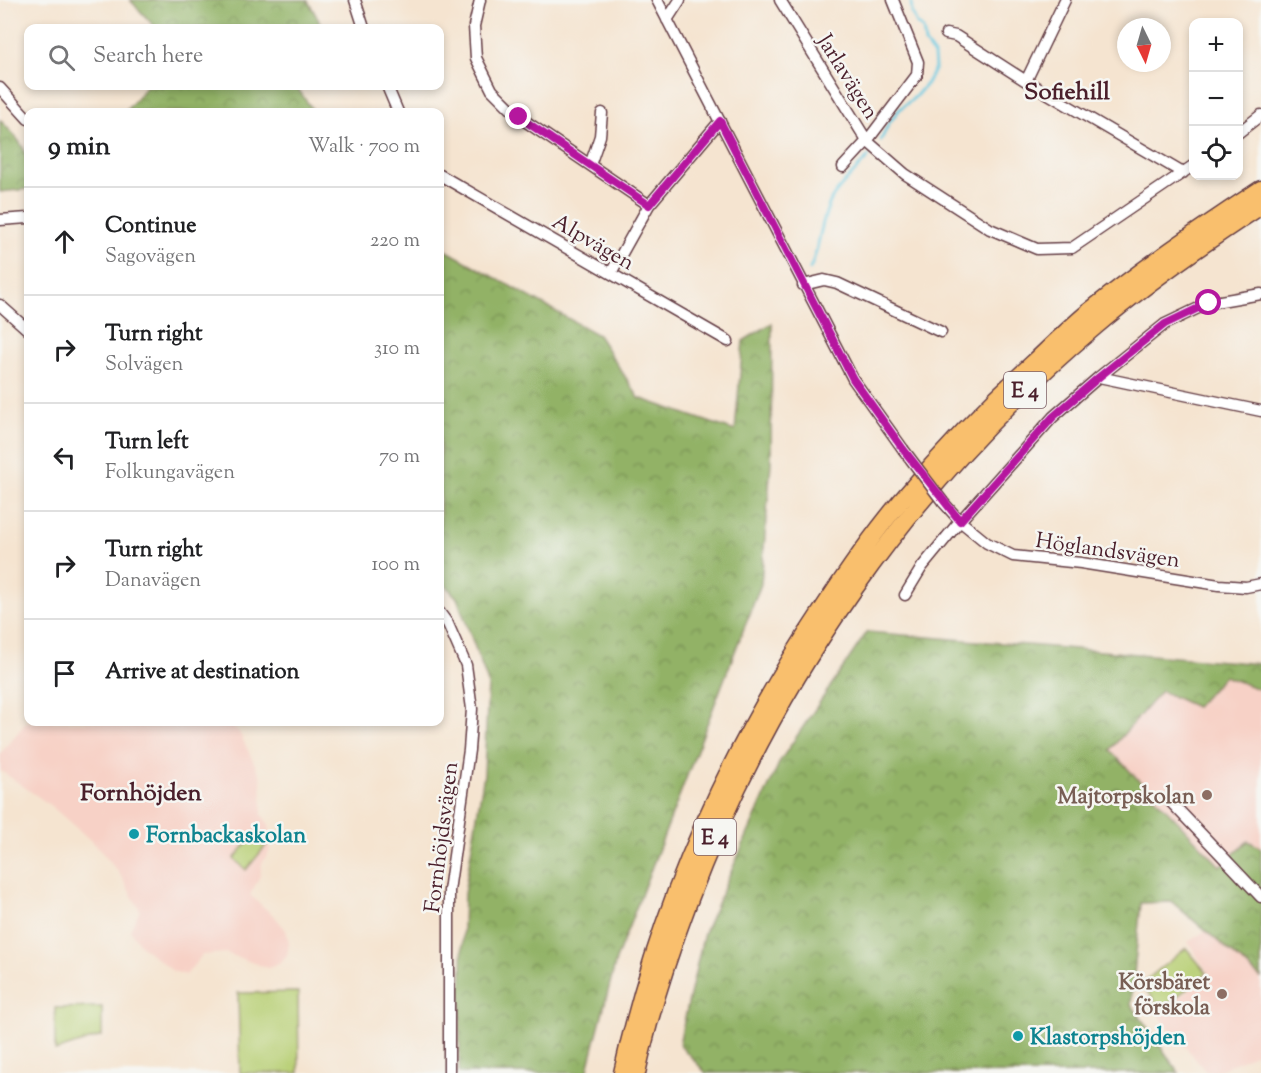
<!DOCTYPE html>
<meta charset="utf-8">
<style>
body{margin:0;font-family:"Sorts Mill Goudy",serif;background:#f6f6f6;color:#202124}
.controls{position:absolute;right:18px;top:18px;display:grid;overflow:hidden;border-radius:12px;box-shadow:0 3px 9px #0003}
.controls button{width:54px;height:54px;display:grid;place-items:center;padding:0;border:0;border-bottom:2px solid #e0e0e0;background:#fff;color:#202124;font:30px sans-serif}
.compass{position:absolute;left:1117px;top:18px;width:54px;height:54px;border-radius:50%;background:#fff;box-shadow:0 3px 9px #0003;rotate:175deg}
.stop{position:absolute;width:18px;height:18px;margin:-14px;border:4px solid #b5179e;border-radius:50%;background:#fff}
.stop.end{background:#b5179e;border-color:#fff;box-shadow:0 2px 6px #0008}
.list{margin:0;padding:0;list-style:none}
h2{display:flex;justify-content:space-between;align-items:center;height:78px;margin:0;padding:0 24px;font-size:26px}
h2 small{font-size:20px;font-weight:400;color:#757577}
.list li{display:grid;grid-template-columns:39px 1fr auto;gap:18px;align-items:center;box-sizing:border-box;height:108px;padding:0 24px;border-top:2px solid #e0e0e0}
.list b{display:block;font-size:22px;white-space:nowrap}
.list p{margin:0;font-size:20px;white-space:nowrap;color:#757577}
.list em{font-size:20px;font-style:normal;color:#757577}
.icon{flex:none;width:33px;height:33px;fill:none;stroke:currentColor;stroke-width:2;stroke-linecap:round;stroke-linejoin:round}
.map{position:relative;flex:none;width:1261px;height:1073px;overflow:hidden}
.search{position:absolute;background:#fff;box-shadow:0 3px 9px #0003;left:24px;top:24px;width:420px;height:66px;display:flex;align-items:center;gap:15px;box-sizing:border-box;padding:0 21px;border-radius:12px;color:#757577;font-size:22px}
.panel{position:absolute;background:#fff;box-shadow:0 3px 9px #0003;left:24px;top:108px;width:420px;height:618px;border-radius:12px}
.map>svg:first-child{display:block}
.built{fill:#f7d1c6}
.forest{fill:url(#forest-crowns);stroke:#6e6848;stroke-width:1.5}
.green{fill:#b8cf74;stroke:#817750;stroke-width:1.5}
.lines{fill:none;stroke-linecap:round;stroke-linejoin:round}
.stream{stroke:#60c6de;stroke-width:3}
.minor-casing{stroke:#643d44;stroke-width:13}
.highway-casing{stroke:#643d44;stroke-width:19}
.minor{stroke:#fff;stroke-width:10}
.highway{stroke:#f9bf6d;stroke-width:16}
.minor-bridge-casing{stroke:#643d44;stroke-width:13;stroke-linecap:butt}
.minor-bridge{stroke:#fff;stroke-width:10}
.route{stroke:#b5179e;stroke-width:8}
.education-dot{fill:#8d6e63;stroke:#f6f6f2;stroke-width:2}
.culture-dot{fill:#0f9aa8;stroke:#f6f6f2;stroke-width:2}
.labels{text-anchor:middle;stroke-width:5;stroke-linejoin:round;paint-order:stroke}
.shield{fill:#f6f6f2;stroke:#7e6067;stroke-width:1.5}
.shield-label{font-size:21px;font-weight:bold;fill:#4a1f2b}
.street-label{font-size:22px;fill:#4a1f2b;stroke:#f6f6f2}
.education-label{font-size:22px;font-weight:bold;fill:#785e54;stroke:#f6f6f2;text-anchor:end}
.culture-label{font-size:22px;font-weight:bold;fill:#0d838f;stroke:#f6f6f2;text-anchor:start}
.neighbourhood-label{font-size:24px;font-weight:bold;fill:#4a1f2b;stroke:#f6f6f2}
</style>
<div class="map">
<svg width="1261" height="1073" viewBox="0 0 1261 1073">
<defs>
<pattern id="forest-crowns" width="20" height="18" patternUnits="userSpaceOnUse" patternTransform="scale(1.5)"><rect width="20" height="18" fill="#92b266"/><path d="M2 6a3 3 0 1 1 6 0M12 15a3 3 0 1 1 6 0" fill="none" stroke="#799054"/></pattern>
</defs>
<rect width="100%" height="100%" fill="#f6f6f2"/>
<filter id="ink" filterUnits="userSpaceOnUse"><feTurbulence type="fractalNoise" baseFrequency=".0167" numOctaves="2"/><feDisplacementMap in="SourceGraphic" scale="12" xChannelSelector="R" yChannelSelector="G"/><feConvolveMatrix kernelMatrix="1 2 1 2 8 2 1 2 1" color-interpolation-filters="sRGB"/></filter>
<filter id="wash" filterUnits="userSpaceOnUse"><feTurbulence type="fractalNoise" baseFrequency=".008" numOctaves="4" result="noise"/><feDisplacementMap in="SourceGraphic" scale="24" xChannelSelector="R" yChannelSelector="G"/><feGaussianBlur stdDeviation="1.35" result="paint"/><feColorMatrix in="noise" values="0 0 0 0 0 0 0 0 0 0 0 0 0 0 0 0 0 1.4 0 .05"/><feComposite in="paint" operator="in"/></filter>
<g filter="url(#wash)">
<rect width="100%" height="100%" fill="#f5e4d0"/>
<path class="built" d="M1224,676L1261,690V848L1248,841L1220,867L1110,750L1161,691L1196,707Z
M28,720V722H227L239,732L261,777L262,815L269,825L271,837L270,850L262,863L260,876L250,895L276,918L286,930L289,943L287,956L279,964L268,968L226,953L202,955L186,975L173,971L140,945L130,930L140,910L119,873L96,845L50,805L0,770V754Z
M1252,901L1261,910V1051L1213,1073H1207L1158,1014L1209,974L1188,942Z"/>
<path class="forest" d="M130,0H304L308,1L323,28H156Z
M147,86H296L314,112H125Z
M0,120C26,147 29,151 28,189L0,192Z
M440,247L598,335L639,398L735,431L743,341L772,323L771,463L761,584L616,960L587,1073H459L464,894L484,774L488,683L457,598L440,579Z
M867,632L1261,664V690L1224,676L1196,707L1161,691L1110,750L1220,866L1248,841L1261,848V978L1172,902L1141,903L1131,1004L1179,1073H706L679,1044L704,933L780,761Z"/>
<path class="green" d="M255,833L268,843L246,870L234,859Z
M1186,948L1207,973L1161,1009L1141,984Z
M298,992L299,1073H240L238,993Z
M102,1007V1036L55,1051V1008Z"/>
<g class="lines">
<path class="stream" d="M881,140L889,123L900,109L915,97L927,83L935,68L934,55L925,43L923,29L917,24L912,13L911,0
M810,269C820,247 820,222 831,200C837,188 859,168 869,156"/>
</g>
</g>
<g filter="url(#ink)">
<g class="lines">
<defs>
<path id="minor" d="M355,0L364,28
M480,0L474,26L476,58L492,90L519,117L649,205
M657,0L853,379L903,449
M780,0L867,141L905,174L990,229L1037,249L1072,248L1194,165
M667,20L680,0
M946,34L956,36L1026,81L1183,173
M1026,81L1065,0
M387,86L398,112
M0,88L28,119
M1238,133L1261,115
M590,165L600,136L602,113
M843,167L867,141L917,75L918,62L893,0
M440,175L728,341
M0,220L28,218
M611,273L649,205L720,121
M803,285L824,280L837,283L941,332
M0,305L28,330
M1099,377L1261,411
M943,502L960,521L987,543L1013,556L1081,563L1219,585L1246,587L1261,584
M905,595L922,567L960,521L1053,417L1099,377L1165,324L1209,303L1261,294
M440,613L448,624L466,665L472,709L469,750L449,891V1073
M1170,801L1261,897"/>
<path id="highway" d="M622,1073C658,908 728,751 822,610C846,573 872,535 901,501C942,452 986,406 1033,363C1051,346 1068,329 1087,313C1143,268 1201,228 1261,189
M637,1073C649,1016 667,960 688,904C772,680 912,480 1096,326C1148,282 1204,243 1261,206"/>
</defs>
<use href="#minor" class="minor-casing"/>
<use href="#highway" class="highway-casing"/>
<use href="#minor" class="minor"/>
<use href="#highway" class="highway"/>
<defs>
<path id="minor-bridge" d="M903,449L943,502"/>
</defs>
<use href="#minor-bridge" class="minor-bridge-casing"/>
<use href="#minor-bridge" class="minor-bridge"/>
</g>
</g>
<g class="lines" filter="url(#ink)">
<path class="route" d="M519,117L649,205L720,121L853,379L903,449L960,521L1053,417L1099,377L1165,324L1209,303"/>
</g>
<g class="education-dot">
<circle cx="1207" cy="795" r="6"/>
<circle cx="1222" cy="994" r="6"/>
</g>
<g class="culture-dot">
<circle cx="134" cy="834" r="6"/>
<circle cx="1018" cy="1036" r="6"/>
</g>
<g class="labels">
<g class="shield">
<rect x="1004" y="372" width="42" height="36" rx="4.5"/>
<rect x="694" y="819" width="42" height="36" rx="4.5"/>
</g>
<g class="shield-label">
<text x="1025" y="397">E 4</text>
<text x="715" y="844">E 4</text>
</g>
<g class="street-label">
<text transform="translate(849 76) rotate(58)" y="8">Jarlavägen</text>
<text transform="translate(594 241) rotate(30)" y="8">Alpvägen</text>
<text transform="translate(1108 549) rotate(8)" y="8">Höglandsvägen</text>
<text transform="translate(440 837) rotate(-83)" y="8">Fornhöjdsvägen</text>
</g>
<g class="education-label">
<text x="1195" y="803">Majtorpskolan</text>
<text x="1210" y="989">Körsbäret<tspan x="1210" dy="25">förskola</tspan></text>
</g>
<g class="culture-label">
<text x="146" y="842">Fornbackaskolan</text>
<text x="1030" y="1044">Klastorpshöjden</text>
</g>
<g class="neighbourhood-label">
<text x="1067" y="99">Sofiehill</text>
<text x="141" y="800">Fornhöjden</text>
</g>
</g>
</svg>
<div class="controls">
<button>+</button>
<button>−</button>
<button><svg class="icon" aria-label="locate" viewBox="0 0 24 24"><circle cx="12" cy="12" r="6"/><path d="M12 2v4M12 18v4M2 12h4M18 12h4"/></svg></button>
</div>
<svg class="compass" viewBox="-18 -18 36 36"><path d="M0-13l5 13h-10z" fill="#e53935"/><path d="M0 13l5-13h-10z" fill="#757577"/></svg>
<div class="stop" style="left:1209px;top:303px"></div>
<div class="stop end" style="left:519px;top:117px"></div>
<div class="search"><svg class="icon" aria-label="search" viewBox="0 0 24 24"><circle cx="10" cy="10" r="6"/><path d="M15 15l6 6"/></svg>Search here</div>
<section class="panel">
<h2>9 min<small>Walk · 700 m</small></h2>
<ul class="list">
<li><svg class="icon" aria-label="ahead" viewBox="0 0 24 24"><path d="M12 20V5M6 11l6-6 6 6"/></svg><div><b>Continue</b><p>Sagovägen</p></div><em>220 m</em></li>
<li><svg class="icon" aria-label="right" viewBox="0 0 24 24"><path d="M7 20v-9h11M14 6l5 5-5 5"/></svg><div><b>Turn right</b><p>Solvägen</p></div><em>310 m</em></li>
<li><svg class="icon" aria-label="left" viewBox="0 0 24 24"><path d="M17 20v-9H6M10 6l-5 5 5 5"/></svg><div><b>Turn left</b><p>Folkungavägen</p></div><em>70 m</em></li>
<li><svg class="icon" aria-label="right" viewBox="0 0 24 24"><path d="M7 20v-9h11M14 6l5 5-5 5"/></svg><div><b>Turn right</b><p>Danavägen</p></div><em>100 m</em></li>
<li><svg class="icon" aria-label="arrive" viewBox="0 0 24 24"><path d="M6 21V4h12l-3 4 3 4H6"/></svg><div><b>Arrive at destination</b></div></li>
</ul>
</section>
</div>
